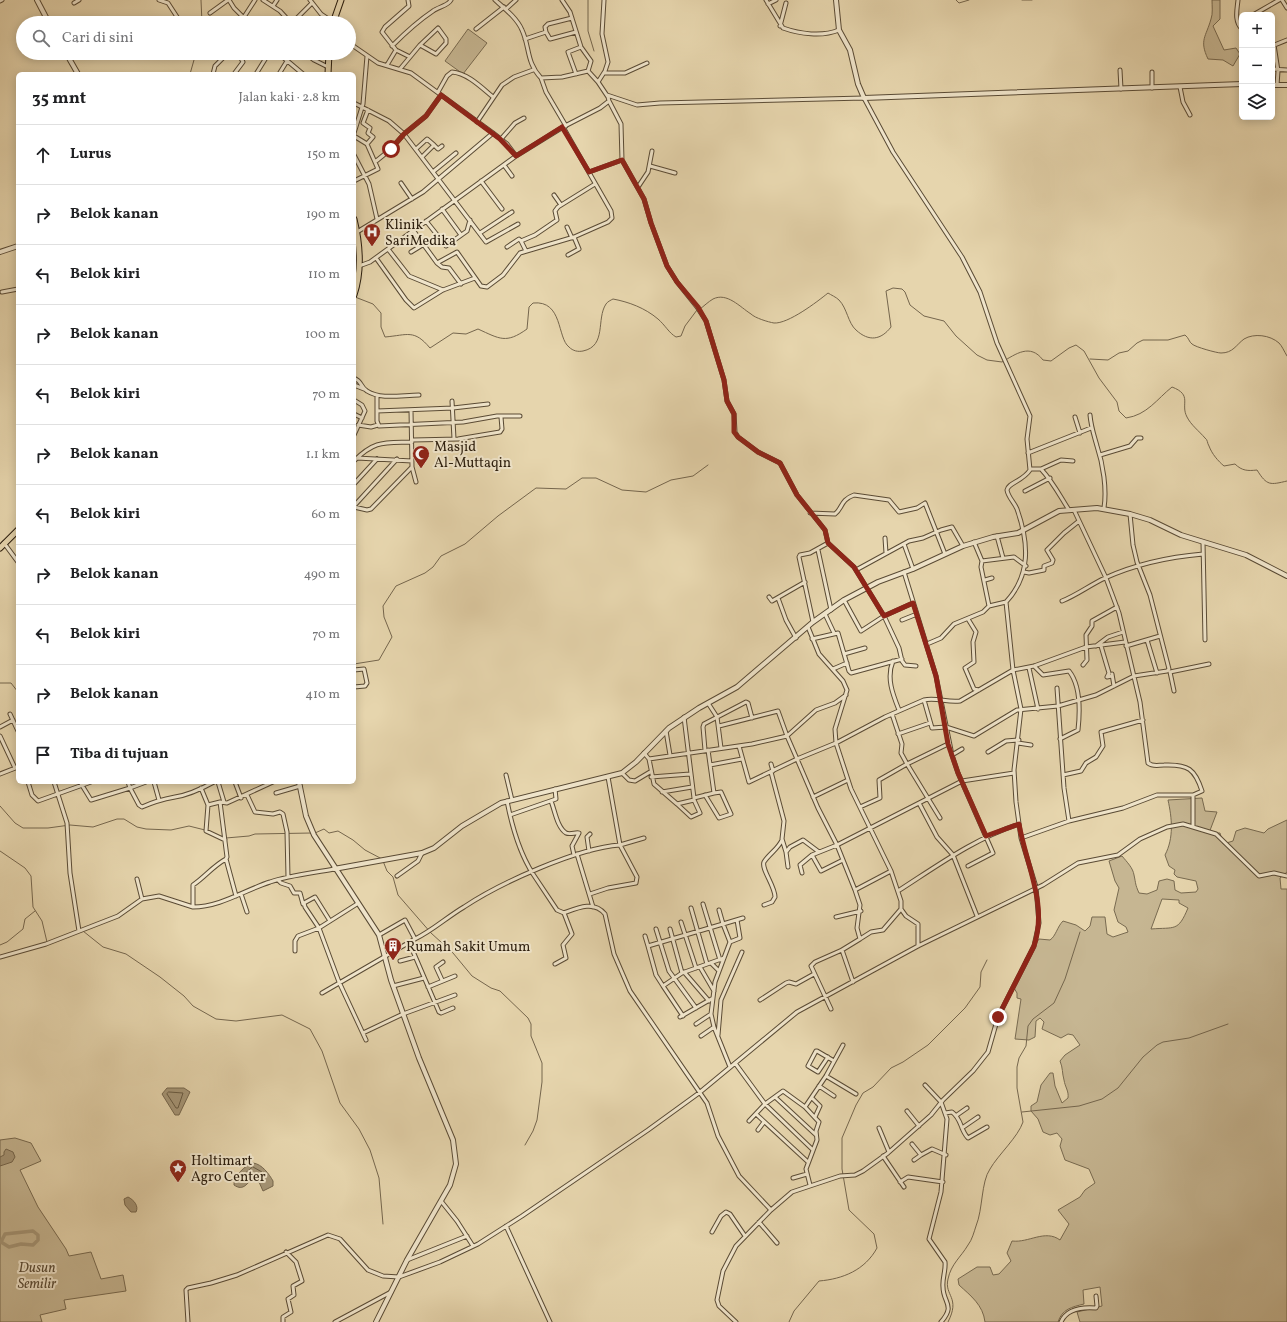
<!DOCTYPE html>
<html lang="id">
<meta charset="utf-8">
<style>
body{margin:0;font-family:Vollkorn,serif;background:#f2f2f2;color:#202124}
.controls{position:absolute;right:12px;top:12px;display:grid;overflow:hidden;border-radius:6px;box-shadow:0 2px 10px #0003}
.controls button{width:36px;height:36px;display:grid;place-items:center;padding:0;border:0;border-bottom:1px solid #e0e0e0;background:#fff;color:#202124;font:20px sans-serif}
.stop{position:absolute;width:12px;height:12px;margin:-9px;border:3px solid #8f2418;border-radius:50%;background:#fff}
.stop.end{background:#8f2418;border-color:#fff;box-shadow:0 1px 4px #0008}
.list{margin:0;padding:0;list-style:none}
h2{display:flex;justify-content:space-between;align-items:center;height:52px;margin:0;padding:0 16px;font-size:17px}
h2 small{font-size:13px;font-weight:400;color:#757577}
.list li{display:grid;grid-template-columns:26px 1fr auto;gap:12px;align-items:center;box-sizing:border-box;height:60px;padding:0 16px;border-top:1px solid #e0e0e0}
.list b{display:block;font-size:15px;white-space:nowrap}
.list em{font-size:13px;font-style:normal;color:#757577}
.icon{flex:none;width:22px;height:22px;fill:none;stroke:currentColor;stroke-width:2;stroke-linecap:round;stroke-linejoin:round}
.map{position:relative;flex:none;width:1287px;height:1322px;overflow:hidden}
.search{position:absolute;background:#fff;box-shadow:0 2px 10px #0003;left:16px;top:16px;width:340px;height:44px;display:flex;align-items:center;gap:10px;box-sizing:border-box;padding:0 14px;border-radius:22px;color:#757577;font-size:15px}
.panel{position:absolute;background:#fff;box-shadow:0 2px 10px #0003;left:16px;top:72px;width:340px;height:712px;border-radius:6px}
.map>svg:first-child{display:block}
.green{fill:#c6b692;stroke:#786a50;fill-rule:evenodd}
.water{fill:#a69677;stroke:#75664d}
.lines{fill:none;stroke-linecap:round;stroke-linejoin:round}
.shore{stroke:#685a42;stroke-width:1}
.stream{stroke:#75664d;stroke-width:1}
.canal{stroke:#a69677;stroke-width:3.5}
.minor-casing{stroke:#5a4b35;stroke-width:5}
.tertiary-casing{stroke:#5a4b35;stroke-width:6}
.primary-casing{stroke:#2b1d0d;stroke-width:7}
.minor{stroke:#efe4ca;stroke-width:3}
.tertiary{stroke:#efe4ca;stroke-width:4}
.primary{stroke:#e6d5ad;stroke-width:5}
.route{stroke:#8f2418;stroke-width:5}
.labels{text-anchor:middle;stroke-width:4;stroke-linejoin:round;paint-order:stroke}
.poi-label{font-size:14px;fill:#2b1d0d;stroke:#efe4ca;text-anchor:start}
.park-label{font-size:14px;font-style:italic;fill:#5a4b35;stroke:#efe4ca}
</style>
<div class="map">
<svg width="1287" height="1322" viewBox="0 0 1287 1322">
<rect width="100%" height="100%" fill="#e6d5ad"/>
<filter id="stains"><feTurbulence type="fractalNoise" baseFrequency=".005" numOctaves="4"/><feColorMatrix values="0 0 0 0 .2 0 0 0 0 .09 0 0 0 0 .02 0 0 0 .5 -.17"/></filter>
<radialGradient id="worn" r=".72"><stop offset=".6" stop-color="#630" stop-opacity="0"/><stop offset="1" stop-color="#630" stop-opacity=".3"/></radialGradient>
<path class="green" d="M1212,0H1220V19L1213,26L1224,50L1236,48L1240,54L1233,66L1223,60L1208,59C1199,40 1206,37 1211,19C1213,14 1212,6 1212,0Z
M468,29L487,43L463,74L445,61Z
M1202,798L1205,811L1217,812L1209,833H1220L1223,844L1233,841L1236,831L1245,828L1264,833L1268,829L1287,820V872L1280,878L1281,889H1287V1322H1080L1077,1312L1102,1306L1100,1287L1083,1290L1084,1304C1072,1307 1062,1309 1058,1322H985C983,1305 971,1296 959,1285L958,1279L977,1267H990L993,1275L999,1274L1011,1261L1007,1253L1012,1241C1029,1243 1045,1229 1060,1240L1069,1224L1058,1210L1080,1197L1085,1190L1095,1183L1089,1169L1065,1160L1060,1146L1062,1139L1057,1133L1050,1135L1043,1132L1038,1119L1031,1111V1106L1037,1102L1041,1085L1050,1073H1053L1055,1086L1062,1103L1068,1098C1069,1091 1065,1087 1064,1080C1062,1073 1063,1068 1060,1061L1065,1055L1080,1045L1073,1035L1068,1034L1061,1038L1042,1029L1044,1022L1040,1018L1036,1021L1035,1037L1029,1040L1015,1039L1021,999L1017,998V993L1014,988L1025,959L1039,939L1050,940C1056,936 1057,927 1063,921L1076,925L1085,931L1090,926L1092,917H1105L1107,934L1113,937L1128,932L1126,927L1118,922L1114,910L1119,888L1115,881L1109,861L1122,856C1127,862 1133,868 1134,875C1136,884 1135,884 1139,893L1147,894L1157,890L1159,881L1167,879L1174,881L1175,890L1181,893L1196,892L1198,889L1196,881L1177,877L1174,874L1175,870L1169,866L1165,855C1174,838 1172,818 1168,800ZM1162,899L1179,900V903L1188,908C1178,932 1175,927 1151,929Z
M15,1138L31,1143L41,1161L20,1170L38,1207L66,1249L69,1256L91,1252L101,1279L123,1275L126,1291L64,1300L66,1309L40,1315L42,1322H0V1140Z"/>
<path class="water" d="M167,1088H184L190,1092L179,1115H175L162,1094Z
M6,1149L13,1152L15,1157L12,1162L0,1166V1157L4,1155V1152Z
M253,1163C262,1164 269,1174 273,1181V1186L263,1191L259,1182L253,1179C247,1182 244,1192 234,1185C233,1177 245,1165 253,1163Z
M128,1197C134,1200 139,1206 136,1212H131L125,1205L124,1199Z"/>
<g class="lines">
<path class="shore" d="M169,1092L183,1093L178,1108H176L167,1094Z
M253,1167L262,1172L263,1177L251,1175L245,1182H239L240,1178Z"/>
<path class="stream" d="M201,0L202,23
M588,0V31L594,51
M956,0L959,3L969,0
M1022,0H1032
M190,74L196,53
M355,297L373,304L381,313V327L385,337C408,335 414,329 430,348L453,333L466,334L478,329C500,339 506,344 527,329L529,307L533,303C563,300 557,338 569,347C573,351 578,352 583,351C607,346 596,319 606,304C607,302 611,300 613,299C629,302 645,308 658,319C665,325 669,333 676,337L681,336L685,326L697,310
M700,309C704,306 708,302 713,299C727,292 740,307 751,314C755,318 768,322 774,323C788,324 817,302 828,293C831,295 836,297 839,300C847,308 848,323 856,330C869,342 881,340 891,327L886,291L893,288L902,289L905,292L910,305L924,316L944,321L956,336L977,355L987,360L1002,362C1016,354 1030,343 1043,360L1051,361L1069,348L1076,345L1084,351L1099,378L1117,402L1119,411L1126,418C1147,415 1157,399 1172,387C1193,395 1180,404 1187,417C1191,425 1199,431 1205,438C1208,440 1207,443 1209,446C1212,454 1218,461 1224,466L1235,464C1242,471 1248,471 1257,470C1267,486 1270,485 1287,481
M1090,359L1108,360L1119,353L1128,351L1137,343L1143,340H1168L1185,335C1189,338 1189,342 1192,344C1195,347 1217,353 1221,353C1233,353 1236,345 1244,339C1254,333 1270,335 1279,343C1282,346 1284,351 1287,356
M354,664L379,660L392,637L384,617L383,606L396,586L425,573L433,567L441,556L465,544L498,516L536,488L566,489L582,478H596L622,490L646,492L671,480L693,476L708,465
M0,683H11L18,692
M0,806L15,823L23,828H48L70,825L93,827L117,819H124L137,827L146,829L171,830L189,826L205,830
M315,833L324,829L329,833L338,831L353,840L365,850L382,859
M226,838L249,836L255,834L312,833
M0,851L25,868L31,876L33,907L42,921L47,942
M383,861L387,871L393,877L398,895L431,933L453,953L472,976L491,988L500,991L528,1018L531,1024V1036L542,1063V1082L537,1120L533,1131L525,1145
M83,931L103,947L126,954L160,977L184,996L193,1006L216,1019L236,1021L282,1015L310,1029L322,1051L340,1103L359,1129L370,1150L379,1178L383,1224
M0,945L7,942L23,929L25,919L35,911
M1022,1112L1079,1106L1102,1099L1118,1088L1143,1057L1157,1045L1163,1042L1189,1038L1228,1024
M789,1322L794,1311L819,1281C843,1279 865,1270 877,1248L874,1234L849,1210L842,1169V1138L856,1105L863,1093L873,1087L891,1068L903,1062L928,1045L965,1008L980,987L981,972L987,960
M948,1322C961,1297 944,1296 948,1279C951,1264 961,1257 968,1245C972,1240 974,1232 976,1226C983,1209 981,1182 990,1169C998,1155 1018,1137 1023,1122L1017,1088V1067L1019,1058L1026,1046L1028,1026L1033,1019L1054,1003L1065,979L1080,932"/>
<path class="canal" d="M33,1231L38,1235V1240L33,1245L21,1244L9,1247L1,1242L5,1234Z"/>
<defs>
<path id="minor" d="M159,0L168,3L181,23
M229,0L234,8L249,23
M263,0L280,11L291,23
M310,0L321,14L333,22
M408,0L409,6L385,27L382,32L396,50L410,57
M495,0C504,8 517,18 522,30C530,47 526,62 541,78L562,77L588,71L598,82
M562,0L570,12L581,47L591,61L588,71
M766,0L783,28C800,34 822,37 839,30
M1238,0C1237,10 1234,21 1242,29
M1282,0L1287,8
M0,1L2,0
M74,3L79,0
M768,4L776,0
M273,6L277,0
M506,9L516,0
M210,13L228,0
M1253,15L1279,0
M244,17L255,0
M292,23L312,3
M780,26L786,3
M476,29L504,7
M546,32L545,27L548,24L572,18
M525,39L546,32L550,39L576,32
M349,43L378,63L411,73L493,133L507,144L516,156
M1274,45L1278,71L1277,85
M392,46C405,33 418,21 433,11C438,7 448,6 451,0
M1272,46L1287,40
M278,53L303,74
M305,53L314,60L328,67
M387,65L396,50
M400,69L420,45L438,28L446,39V43L436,54L420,45
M1272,69L1287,70
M1120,70L1121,89
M604,73H625L647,63
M213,74L215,66L228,53
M234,74L243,62L238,53
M256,74L269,53
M279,74L287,61
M576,74L568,52L581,47
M541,78L546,92L566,126
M1180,87L1183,102L1190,115
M1152,88V72
M438,92L447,76L452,72C467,73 481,87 493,97
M607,95L637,105L660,103L864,98L893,152L962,257L980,292L997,343L1030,416L1027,439L1030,470C1023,481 1008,483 1007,490C1008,497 1014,502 1017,509C1029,543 1031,575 1006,602L1013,670L1021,709L1014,770L1016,802L1021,838L1036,887L1039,923L1034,946L998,1017L988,1052L973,1071L943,1100L931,1115L888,1153L863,1171L855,1175L840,1176L792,1192L771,1210L736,1246L723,1271L717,1300L719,1306L736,1322
M609,101L621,124L622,160L644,199L651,223L667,266L677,282L697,307L706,321L724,380L727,401L734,414L735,432L738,437L758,452L780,463L797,495L825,530L828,543L810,553L800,555L799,557L813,622
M354,103L389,121L404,134L486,242L518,224
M477,122L502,85L514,77L533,70
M354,133L363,104L367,56
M354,136L367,144L378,169L354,181
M501,139L515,123L524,118
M367,144L373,137L368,133L370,128L363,123L368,110
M416,149L427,139L434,145
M354,155L369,184L377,219
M422,157L434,145L438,149L442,146
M375,162L391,149L404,134L426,116L441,95
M504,165L512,176
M650,166L675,173
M434,171L456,153
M589,172L622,160
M481,181L502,209
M401,183L412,199
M638,187L648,172L652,151
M554,195L561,205
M442,209L461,235
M426,221L446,246L467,231L470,220
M567,227L572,238
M413,230L437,263L457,252L481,286L487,287L503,275L520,253L574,237L608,222L612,218L611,211L563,127
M357,232L423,192L493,133
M480,233L512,212
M521,241L526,251
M507,247L519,239L521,241L535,235L557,220L555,211L558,207L595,184
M388,249L409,276L443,290
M411,252L424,244
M568,255L579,249L574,237
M376,258L406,300L414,308L443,290L475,278
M437,263L442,267L449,268L461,284
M359,266L370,262L516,156L563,127L600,108L609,101L608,97L598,82L605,71L608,62L602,34L604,0
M2,292L18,289
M354,378C363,382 360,387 367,391C381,400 402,395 419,395
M354,385L364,389
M377,397V421L379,426L463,422L497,416H520
M354,400L362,405L365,411L354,435
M452,401L454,439
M377,411L453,408L488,404
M354,414L362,418
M1090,415C1091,427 1094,435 1097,446C1103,464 1107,489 1104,508
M1075,417L1080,433
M358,425L371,427L378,425
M413,440L458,439L500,432L502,429L501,417
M1028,453L1091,428
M1100,455L1130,446L1137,438H1141
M357,458L412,461
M354,461C375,440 384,443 412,442
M412,467L416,482
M1030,469H1041C1053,482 1060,496 1069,510
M1041,469L1061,460L1073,461
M354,484L377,459
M1025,491L1050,478
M354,506L397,459
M354,507L367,510L371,509L412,467L411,410
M810,513L835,514C843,508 840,500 854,495L889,500L899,512L917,508L925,503L945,554
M997,536L1003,558
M885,538L886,553
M1203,542L1205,640
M4,543L18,562
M828,543L854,567L884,616L899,648L902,661L905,665L916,666
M904,544L913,569
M818,550L831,610
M982,561L1014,557L1026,566
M856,570L909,541L923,538L941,530L952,527L963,546
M904,572L936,676L952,755L958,773L993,853L968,866
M1024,572L1029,573L1044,570V566L1052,563L1053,560L1047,550L1064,533L1079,521
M985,580L992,578
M769,597L772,601L805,582
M778,598L786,620L796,638
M844,600L861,631L884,616L913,603
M1062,601C1077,595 1090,585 1105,578C1136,564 1168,557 1203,554
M989,606L1006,602
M825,614L834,633
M968,619L976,632L973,642L974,662L965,668L974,689L979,690
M902,620L917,614
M812,639L838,633L849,671L851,673L902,659
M1147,640L1157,673
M927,644L941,638L954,624L983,612L989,606L981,567L982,561L974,542
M1096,646L1108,637L1123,632
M1101,646L1109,673L1107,677L1112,676
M1126,646L1160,636
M844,654L865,648
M893,661C886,678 893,695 899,710
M1083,665L1087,660L1086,635L1092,626V621L1117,607
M1034,666L1043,675L1069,671C1081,686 1080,712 1078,730L1060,739
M1029,668L1038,709
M833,669L847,663
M354,670L364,669L367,683L365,686L354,687
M1170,672L1209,664
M1170,672L1174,691
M1112,674L1114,686
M1057,688L1064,788L1069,821
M924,700C936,697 948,703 960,701L1013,670L1034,666L1086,647L1125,642
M708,703L717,717L721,748
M10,714L18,731
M684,717L694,798
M719,726L778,711L787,736L816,710L835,703L846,695
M0,727L13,720
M666,731L670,755
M898,734L930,723
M0,736L15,768
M1018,743L1031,745
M739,746L749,782L797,759L818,808L837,845L855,890L860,905L857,928L860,939L871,932L883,930L901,909V901L891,871L851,789L836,743L835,729L847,690L843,681L819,654L808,627
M705,750L703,727L704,724L746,702L748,703L752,718
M988,752L1006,741L1019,740
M644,753L649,759L654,784L677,804L694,800V798L714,793L708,750
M952,755L962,749
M649,759L752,744L787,736L797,759L836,743L885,717L924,700L932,728L946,727L974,736L1017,710L1058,706L1096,695L1134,676L1167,671L1169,669L1150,595L1137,562L1133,545L1130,514
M771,764L773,771
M710,765L742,759
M771,772L784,821L782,839L786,852
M622,773L629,780L635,781L650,772
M0,774L18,767
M506,775L512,800
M1063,775L1081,771L1086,763L1096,757L1103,746L1101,732L1143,720
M608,777L620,845L644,838
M651,777L690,774
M28,782L32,795L38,801L91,782
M54,782L67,823L70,873L79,931
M80,782L91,800L130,788L139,805L142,807C153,802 164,799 175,797C189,795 203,788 214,782
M128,782L130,788L146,782
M154,782L159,800
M218,782L224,802
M235,782L241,798
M201,788L208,805L220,802L227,803L273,782
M662,792L692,787
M276,793L300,786
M247,795L255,812L273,814L280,812L283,814L287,832L288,877
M705,795L719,818L731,814L721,792L714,793
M1193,795V826
M813,797L848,780
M507,801C512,827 519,852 533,874C541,886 549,898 557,910L564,913C577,908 594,900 605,914L614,954L630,991L707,1103L718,1136L739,1176L771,1210
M551,801C555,811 557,827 566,833C570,835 576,832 579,833L572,846L574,855
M220,802L227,857L226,859C213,866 205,877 193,885V907C220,907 245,890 270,882C290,875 313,873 334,869
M919,803L937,837L953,855L977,916
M677,804L691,817L700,813L694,800
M208,805L206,831L225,840
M860,807L880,798L879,780L907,764L901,753L902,744L892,714
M510,815L556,799L555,789
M940,818L907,764L948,744
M1021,838L1069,821L1123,808L1157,795H1193L1202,791C1195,769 1188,764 1164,765C1158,765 1153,767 1148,763L1140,702L1119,613L1106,578L1074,510
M589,851L587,837L590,834
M577,854L593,907
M812,855L821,871L843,860
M226,859L236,896
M788,867L786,852L790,847L803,840L819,852
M802,873L800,865L812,855L837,845L962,781L1014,773
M397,876L418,861L422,853
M137,879L142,899
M278,880L281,883L290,886L294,893H300L303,904
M855,890L891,871
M898,891C937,866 975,838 1019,824
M241,894L247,912
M703,904L720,960
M764,905L772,902L775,897C775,886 761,869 764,862C769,854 778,849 782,840
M691,908L707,964
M901,909L906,916L918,924V946
M719,910L723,924L648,946L656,975L663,986L682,973L724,958
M836,917L861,911
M330,921L315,897L304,903L305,907L319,928L339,982L366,1040
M681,922L696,968
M656,929L669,971L696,1008
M670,929L682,973
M379,935L405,920L415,939C432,931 447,917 464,907C500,883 577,848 620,845L637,877L636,883L608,888L590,894
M645,936L648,946
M409,942L439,1012L441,1013L453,1008
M730,942L740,938L737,920
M295,951V941L298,936L319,928L357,904
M0,957L46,944L118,916L142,899L159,896L193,907
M400,961L415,957
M711,963L719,971
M555,964L566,958L563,945L572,934L564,913
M700,967L714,991
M684,972L709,1001
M442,980L436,967L443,962
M853,982L842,950L860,939
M393,986L424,978
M663,986L683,1016
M428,987L455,976
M322,993L415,939
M713,998L715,982L730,942L723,924L743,918
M760,1000L786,983L789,982L796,984L814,974
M831,1009L811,966L815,962L842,950
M680,1017L713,998L711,1014
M696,1024L711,1014L714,1027
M363,1033L403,1014L455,995
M718,1035L721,1000L742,952
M701,1036L714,1027L730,1067
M828,1057L818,1072L808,1066L816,1051H817L834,1061
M735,1063L765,1104L813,1150
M826,1076L856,1094
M925,1085L941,1102L947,1119L941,1192L929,1239L945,1262C946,1270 942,1279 943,1287C943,1303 956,1305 941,1322
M819,1086L834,1096
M775,1097L816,1135
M812,1098L820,1106L815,1117
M907,1111L919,1126
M945,1113L952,1112C962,1119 960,1130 968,1138L987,1127
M756,1114L808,1162
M957,1115L967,1108
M749,1121L765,1104L783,1091L805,1107
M879,1128L889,1152
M962,1128L978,1117
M758,1130L764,1122
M912,1144L921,1155L932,1149L946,1155
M883,1156L904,1187
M914,1160L921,1155
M793,1178L807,1174
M900,1182L908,1177L943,1182
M810,1185L806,1169L817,1140L816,1131L819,1122L805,1107L826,1076L843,1045
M441,1201L457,1221L473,1246
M759,1222L777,1243
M506,1226L550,1322
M712,1232L721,1216L726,1212L730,1214L745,1236
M407,1260L467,1236
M188,1322L186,1290L188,1288L211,1283L237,1275L328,1235L340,1239L368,1270L383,1276L399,1277L440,1262L478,1244L522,1216L648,1130L699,1093L797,1012L918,946L1043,885L1078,863L1118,855L1140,839L1167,827L1183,824L1216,834L1259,876L1274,873L1287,876
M283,1322V1317L291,1312L288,1299L294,1295L293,1286L302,1281L296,1262L286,1252
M335,1322L391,1292
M1061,1322C1067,1308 1083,1307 1096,1308L1097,1306L1096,1296"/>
<path id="tertiary" d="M37,0L49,23
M836,0L839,30L850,50L858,84L864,98L1242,84
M66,53L78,74
M1272,85H1287
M0,252L18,246
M299,782L306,816L314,835L379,935L391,980L419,1058L453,1140L456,1164L450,1185L407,1260L376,1322
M334,869L422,853L434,848L462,826L501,803L622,773L636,762L669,728L699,708L737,687L813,622L844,600L878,582L913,569L963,546L993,537L1018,533L1059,511L1097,508L1130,514L1150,520L1181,535L1246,555L1287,576"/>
<path id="primary" d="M333,23L341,0
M328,74L329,53
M354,219C360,244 362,271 354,295
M0,548L18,530"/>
</defs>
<use href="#minor" class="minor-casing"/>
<use href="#tertiary" class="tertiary-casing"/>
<use href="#primary" class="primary-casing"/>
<use href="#minor" class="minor"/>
<use href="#tertiary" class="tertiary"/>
<use href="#primary" class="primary"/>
</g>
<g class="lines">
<path class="route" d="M391,149L404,134L426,116L441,95L500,139L516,156L562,127L589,172L622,160L644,199L651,223L667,266L677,282L698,307L706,321L724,380L727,401L734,414V432L738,437L758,452L780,463L797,495L825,530L828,543L854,567L884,616L913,603L936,676L948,744L958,773L986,836L1019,824C1026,865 1048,904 1034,946L998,1017"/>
</g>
<defs>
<symbol id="hospital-pin" viewBox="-11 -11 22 30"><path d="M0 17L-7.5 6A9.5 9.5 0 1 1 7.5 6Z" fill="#8f2418" stroke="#efe4ca"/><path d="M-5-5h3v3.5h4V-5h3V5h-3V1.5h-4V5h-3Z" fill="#fff"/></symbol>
<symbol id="mosque-pin" viewBox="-11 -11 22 30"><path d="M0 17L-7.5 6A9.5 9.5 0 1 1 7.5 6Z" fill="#8f2418" stroke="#efe4ca"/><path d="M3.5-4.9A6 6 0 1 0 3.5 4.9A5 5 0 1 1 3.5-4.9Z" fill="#fff"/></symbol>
<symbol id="building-pin" viewBox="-11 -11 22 30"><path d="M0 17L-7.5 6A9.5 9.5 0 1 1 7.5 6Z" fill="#8f2418" stroke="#efe4ca"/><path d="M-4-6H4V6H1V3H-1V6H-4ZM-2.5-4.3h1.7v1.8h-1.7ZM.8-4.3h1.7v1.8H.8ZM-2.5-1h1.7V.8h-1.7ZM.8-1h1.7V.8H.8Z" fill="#fff"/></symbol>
<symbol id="sight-pin" viewBox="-11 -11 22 30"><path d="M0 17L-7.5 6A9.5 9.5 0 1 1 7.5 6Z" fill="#8f2418" stroke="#efe4ca"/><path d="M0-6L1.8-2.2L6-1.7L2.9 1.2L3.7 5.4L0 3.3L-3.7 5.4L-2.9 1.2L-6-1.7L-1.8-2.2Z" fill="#fff"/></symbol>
</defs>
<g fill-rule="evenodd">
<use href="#hospital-pin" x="362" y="222" width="20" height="27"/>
<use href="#mosque-pin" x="411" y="444" width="20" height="27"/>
<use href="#building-pin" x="383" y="936" width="20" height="27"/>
<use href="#sight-pin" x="168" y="1158" width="20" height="27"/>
</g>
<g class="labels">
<g class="poi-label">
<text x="385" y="229">Klinik<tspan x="385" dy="16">SariMedika</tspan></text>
<text x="434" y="451">Masjid<tspan x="434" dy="16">Al-Muttaqin</tspan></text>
<text x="406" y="951">Rumah Sakit Umum</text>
<text x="191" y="1165">Holtimart<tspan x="191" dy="16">Agro Center</tspan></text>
</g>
<g class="park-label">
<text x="37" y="1272">Dusun<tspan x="37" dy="16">Semilir</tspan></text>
</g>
</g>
<rect width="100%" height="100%" filter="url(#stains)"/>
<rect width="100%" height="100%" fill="url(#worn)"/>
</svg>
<div class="controls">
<button>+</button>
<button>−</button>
<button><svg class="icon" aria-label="layers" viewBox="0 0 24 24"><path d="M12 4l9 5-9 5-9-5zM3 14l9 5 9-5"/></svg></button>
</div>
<div class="stop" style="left:391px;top:149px"></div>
<div class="stop end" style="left:998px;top:1017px"></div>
<div class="search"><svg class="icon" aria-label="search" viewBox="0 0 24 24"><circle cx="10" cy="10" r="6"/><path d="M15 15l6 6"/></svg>Cari di sini</div>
<section class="panel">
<h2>35 mnt<small>Jalan kaki · 2.8 km</small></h2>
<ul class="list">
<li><svg class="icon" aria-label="ahead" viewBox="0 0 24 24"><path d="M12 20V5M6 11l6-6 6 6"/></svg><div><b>Lurus</b></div><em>150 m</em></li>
<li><svg class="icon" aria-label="right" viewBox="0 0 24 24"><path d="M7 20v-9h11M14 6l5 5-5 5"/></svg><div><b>Belok kanan</b></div><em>190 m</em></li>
<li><svg class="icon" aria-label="left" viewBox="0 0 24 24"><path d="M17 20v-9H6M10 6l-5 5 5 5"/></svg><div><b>Belok kiri</b></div><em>110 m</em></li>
<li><svg class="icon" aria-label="right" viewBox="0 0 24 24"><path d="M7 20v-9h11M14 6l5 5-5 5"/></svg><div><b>Belok kanan</b></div><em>100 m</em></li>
<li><svg class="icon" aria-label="left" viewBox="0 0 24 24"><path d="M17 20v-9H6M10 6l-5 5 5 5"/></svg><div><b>Belok kiri</b></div><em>70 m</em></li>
<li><svg class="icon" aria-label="right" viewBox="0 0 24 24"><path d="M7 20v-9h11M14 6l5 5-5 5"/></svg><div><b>Belok kanan</b></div><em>1.1 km</em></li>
<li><svg class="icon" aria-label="left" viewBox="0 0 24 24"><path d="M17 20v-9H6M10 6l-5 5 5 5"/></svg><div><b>Belok kiri</b></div><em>60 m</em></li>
<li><svg class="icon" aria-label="right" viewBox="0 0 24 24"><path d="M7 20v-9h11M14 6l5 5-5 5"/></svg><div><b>Belok kanan</b></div><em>490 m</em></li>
<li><svg class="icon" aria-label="left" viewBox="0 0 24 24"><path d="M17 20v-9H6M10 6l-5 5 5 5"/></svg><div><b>Belok kiri</b></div><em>70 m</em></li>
<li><svg class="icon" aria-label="right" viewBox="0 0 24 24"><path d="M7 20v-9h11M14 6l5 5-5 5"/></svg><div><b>Belok kanan</b></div><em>410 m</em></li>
<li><svg class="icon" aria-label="arrive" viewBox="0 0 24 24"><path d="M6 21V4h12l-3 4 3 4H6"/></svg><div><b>Tiba di tujuan</b></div></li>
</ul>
</section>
</div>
